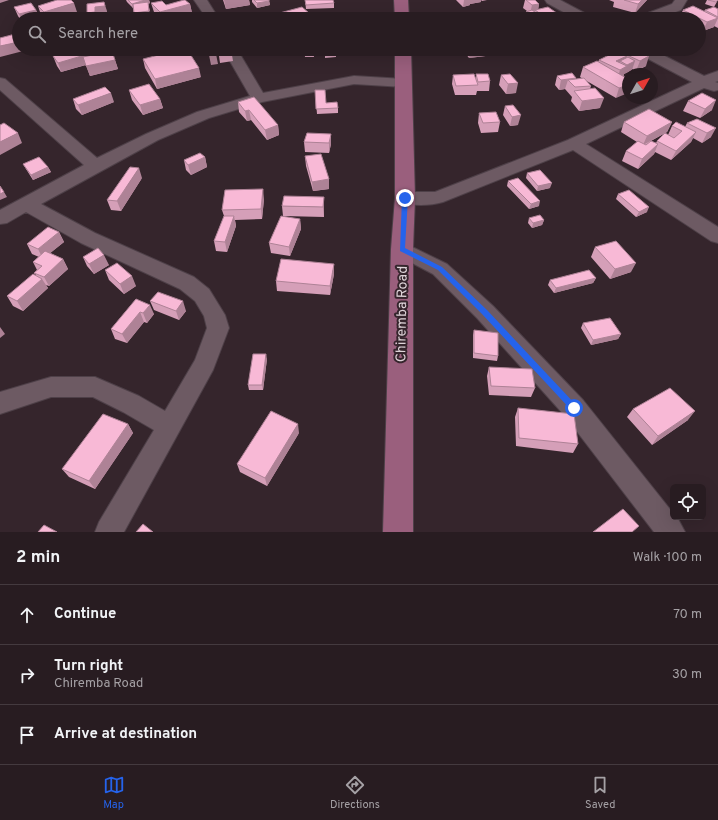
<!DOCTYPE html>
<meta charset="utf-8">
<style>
body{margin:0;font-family:Overpass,sans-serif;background:#30252a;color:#f1f3f6}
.controls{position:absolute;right:12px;bottom:12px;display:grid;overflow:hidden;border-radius:6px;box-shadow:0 4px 16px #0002}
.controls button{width:36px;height:36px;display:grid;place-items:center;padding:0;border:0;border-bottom:1px solid #443a3f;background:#281c21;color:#f1f3f6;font:20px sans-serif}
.compass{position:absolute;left:622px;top:68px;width:36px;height:36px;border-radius:50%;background:#281c21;box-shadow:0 4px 16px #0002;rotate:51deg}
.stop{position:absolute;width:12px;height:12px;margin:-9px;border:3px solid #2563eb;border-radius:50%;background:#fff}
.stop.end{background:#2563eb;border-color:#fff;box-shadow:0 1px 4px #0008}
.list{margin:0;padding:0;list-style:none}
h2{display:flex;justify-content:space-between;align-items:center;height:52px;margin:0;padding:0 16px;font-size:17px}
h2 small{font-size:13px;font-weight:400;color:#a5a1a5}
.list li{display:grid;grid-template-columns:26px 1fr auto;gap:12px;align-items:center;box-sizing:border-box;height:60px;padding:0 16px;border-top:1px solid #443a3f}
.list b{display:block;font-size:15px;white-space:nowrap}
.list p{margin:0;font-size:13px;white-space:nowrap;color:#a5a1a5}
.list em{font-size:13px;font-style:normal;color:#a5a1a5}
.icon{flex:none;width:22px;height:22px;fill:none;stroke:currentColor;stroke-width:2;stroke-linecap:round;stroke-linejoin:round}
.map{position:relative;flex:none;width:718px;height:532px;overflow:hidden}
.search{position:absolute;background:#281c21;box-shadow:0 4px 16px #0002;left:12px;right:12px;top:12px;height:44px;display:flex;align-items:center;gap:10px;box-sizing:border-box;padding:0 14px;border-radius:22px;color:#a5a1a5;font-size:15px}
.sheet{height:232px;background:#281c21}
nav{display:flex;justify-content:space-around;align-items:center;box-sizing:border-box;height:56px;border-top:1px solid #443a3f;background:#281c21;font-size:11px;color:#a5a1a5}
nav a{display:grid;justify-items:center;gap:2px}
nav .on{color:#2563eb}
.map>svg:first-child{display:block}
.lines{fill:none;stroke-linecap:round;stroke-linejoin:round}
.minor-casing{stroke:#4e4048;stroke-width:2}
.major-casing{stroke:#4e4048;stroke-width:2}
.minor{fill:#6d5a63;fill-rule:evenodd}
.major{fill:#9a5f7d;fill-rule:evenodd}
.wall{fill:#d59fb8}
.shaded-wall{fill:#ae8296}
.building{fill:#f8b9d6;stroke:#ae8296}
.route{fill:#2563eb}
.labels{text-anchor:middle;stroke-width:4;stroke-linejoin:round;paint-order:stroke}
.street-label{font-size:14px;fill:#ded3d8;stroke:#35252c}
</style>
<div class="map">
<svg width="718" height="532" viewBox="0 0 718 532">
<rect width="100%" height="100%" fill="#35252c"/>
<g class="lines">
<defs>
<path id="minor" d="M194,0H207L219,19H207Z
M545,0H560L590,16L591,19H576L547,3Z
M675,0H687L681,10L657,19H639L640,16L672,4Z
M223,49H237L263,93L354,76L404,79L409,80L411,83L409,86L404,87L354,84L262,102L209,118L158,140L41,204L95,233L194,277L209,289L225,315L229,328L213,370L124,532H95L99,522L154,430L123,412L93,397H51L0,414V392L51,377H95L139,396L165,411L195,360L207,328L204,316L195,301L180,289L81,243L26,212L7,223L0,224V210L84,165L0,90V78L5,79L97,158L146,134L197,112L250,96Z
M633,49H651L704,76L718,71V81L715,82L718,83V90L714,91L704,88L586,144L718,227V243L711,241L573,150L443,202C430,206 412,206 399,202L396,198L399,194L405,192H435L568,140L692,82L635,52Z
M402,242L447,264L493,306L583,400L673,513V517H677L685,532H654L565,416L477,318L433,274L395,254L392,249L395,244Z"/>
<path id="major" d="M394,0H408L409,19H395Z
M395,49H411L415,198L413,249V532H383L391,249L395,198Z"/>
</defs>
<use href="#minor" class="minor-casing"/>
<use href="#major" class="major-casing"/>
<use href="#minor" class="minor"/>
<use href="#major" class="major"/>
</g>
<path class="wall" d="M126,0H149L150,3L148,4L150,11L133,8L127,2Z
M223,0H249L250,5L226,9Z
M252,0H269L270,5L257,8L252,2Z
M305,0L334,3V8L306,9Z
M456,0H487L482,1L481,0V2L470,4V5L463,7Z
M525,0H535L539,4L538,9L564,19H522L523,15H525L526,12L527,11L523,8Z
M609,0H647L635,13L613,7L614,2Z
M707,0H718L714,7L705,4Z
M151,3L166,5L190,4L192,13L171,19H160L154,12Z
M38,6L77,12L55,19H45L41,15Z
M14,7L36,10L40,19H20L18,16Z
M718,9V28L714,26V27L703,31L701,30L700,32H699V19H658L669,17L673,18L674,17L680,16L683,10L704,11L705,10Z
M106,49L107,52L115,60L118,69L90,76L86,65L61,72L57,66L53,56Z
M218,49H231L233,61L220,63Z
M304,49H313L314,57H305Z
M325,49H336V57L325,58Z
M462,49H503L502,54L469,58Z
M637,50L646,66L636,71L632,69V70L624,74V76H623L628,79L616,98L585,80L591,86L590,89L600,108L579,111L571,101L572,97L565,89L559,90L555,85L557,76L576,79H583L580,77L583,67L598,62L599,60L627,56L626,58L627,55Z
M143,59L201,77L157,89L145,68Z
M476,74L490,81L489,91H477L476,95H455L452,84L453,75L476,78Z
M501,75L516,93L506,94L499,85Z
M129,90L160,99L163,108L143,115L132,100Z
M315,90L326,103L338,108V113L317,114Z
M73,99L114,102L82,115L76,109Z
M688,101L712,110L700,118L683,111Z
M238,102L278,125L279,135L267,140L251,120L247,121L239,112Z
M505,106L518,125L510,126L503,115Z
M479,113L500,122L498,132L481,133L478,123Z
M697,119L711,137L702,143L693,138L691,142L671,160L655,152L654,154L638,169L622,161L626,151L637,142L621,132L624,122H672L667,132L651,141L656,143L657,141L668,135L672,126L685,127L687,123Z
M331,134V144L329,153L305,152L304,142Z
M305,156L329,179V189L313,191L306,166Z
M205,157L207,167L191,175L186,170L184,160Z
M23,164L48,167L51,172L33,180L26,169Z
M527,173L550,188L537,191L526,178Z
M142,178L121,211L111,210L107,200Z
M508,181L539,206L529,209L507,186Z
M618,194L647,212L636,217L616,199Z
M264,199L262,219L235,220L236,226L227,252L216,251L214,241L224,216L222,210Z
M282,206L324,207V217L283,216Z
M529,218L544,220L542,225L532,228L528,223Z
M300,219L301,229L290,256L271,253L269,243Z
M59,232L64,242L50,253L63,259L68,269L49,286L46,285L48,288L23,311L13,306L7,296L36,275L34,273L37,270L33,262L39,257L32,254L27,244Z
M595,247L631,272L610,279L591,257Z
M83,257L109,265L94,274L87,266Z
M105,270L136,286L124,294L109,280Z
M334,274L330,295L277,291L276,281Z
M596,278L593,283L554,293L548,285L550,280Z
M136,299L154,314L147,323L144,322L127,343L115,339L111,329Z
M150,301L186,311L179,320L154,310Z
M583,323L621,334L618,339L591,345L581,328Z
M474,330L498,356L497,361L473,358V335Z
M267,359L263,390H249L248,385Z
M489,367L535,388L531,397L489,395L487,376Z
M518,408L578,444L573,453L516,446L515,417Z
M633,409L688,420L652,445L627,417Z
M128,424L133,433L95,489L69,477L62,469Z
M299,433L267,486L240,472L237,464Z"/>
<path class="shaded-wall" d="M0,0H9L0,3Z
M145,0H149L150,3L148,4L151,19H135L132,4Z
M224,0H249L250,5L226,9Z
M464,0H481V2L470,4V5L463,7Z
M642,0H647L635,13L638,4Z
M269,1L270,5L257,8V3Z
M104,2L107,11V15L89,19L87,13L95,7Z
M74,3L77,12L55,19H47L44,12Z
M190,4L192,13L171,19H162L160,12Z
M539,4L538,12L535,10L534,13L530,14L532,5Z
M36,10L40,19H21L19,14Z
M309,13V19H284Z
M718,18L714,27L703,31L707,22Z
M702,27L700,32H699V28Z
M19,42V49H31L0,57V46Z
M105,49H106L109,58L61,72L58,63Z
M201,49H213V51L202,53Z
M215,49L218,64L211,65L209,55Z
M471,49H503L502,54L469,58Z
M627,56L624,63L620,61L618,68L616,61Z
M649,56L646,66L636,71L640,61Z
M115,60L118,69L90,76L86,66Z
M635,61L632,70L624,74V76L617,80L620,70L627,66V65Z
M199,68L201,77L157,89L155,79Z
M576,78L574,86L568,80L565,89L559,90L561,80Z
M518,83L516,93L506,94L508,84Z
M628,85V93L616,98L619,88Z
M111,93L114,102L82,115L78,105Z
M604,98L600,108L579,111L582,101Z
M160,99L163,108L143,115L140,105Z
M716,100L712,110L700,118L705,109Z
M249,110L251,120L247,121L245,111Z
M521,115L518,125L510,126L512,117Z
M672,122L667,132L643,145L647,136Z
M278,125L279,135L267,140L265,130Z
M716,128L711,137L702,143L707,133Z
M696,132L691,142L671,160L676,151Z
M18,133L22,143L0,155V142Z
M331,134V144L329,153V143Z
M658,144L654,154L638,169L642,159Z
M205,157L207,167L191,175L188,165Z
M48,167L51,172L33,180L31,175Z
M139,168L142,178L121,211L117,201Z
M329,179V189L313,191L312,182Z
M552,183L550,188L537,191L538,186Z
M263,189L264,199L262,219L261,209Z
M4,192L7,197L0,200V194Z
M324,197V217L323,207Z
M540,201L539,206L529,209L531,204Z
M649,207L647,212L636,217L639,212Z
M234,216L236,226L227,252L225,242Z
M300,219L301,229L290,256L289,247Z
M544,220L542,225L532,228L533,223Z
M59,232L64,242L43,259L38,249Z
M104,255L109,265L94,274L89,264Z
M63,259L68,269L49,286L44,277Z
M636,263L631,272L610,279L615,269Z
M334,264V274L330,295V286Z
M132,276L136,286L124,294L120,284Z
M596,278L593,283L554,293L556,288Z
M42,279L48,288L23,311L17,301Z
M183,301L186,311L179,320L176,311Z
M150,305L154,314L147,323L143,313Z
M140,312L144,322L127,343L122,334Z
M0,327L5,334L0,338Z
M621,334L618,339L591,345L593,340Z
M266,354L267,359L263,390L262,385Z
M695,411L688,420L652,445L658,436Z
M128,424L133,433L95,489L89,481Z
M298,424L299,433L267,486L265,478Z"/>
<path class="building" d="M57,0H71L74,3L44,12L38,6Z
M128,0H145L132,4Z
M184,0H185L190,4L160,12L151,3L162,1L166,5Z
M254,0H269V1L257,3Z
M305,0H333L334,3L306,5Z
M526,0H535L539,4L532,5Z
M624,0H642L638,4Z
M708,0H718L716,2Z
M104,2L105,6L95,7V12L87,13V4Z
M148,2L149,11L134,13L133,4Z
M31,3L36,10L19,14L14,7Z
M693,6L718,18L707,22L683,10Z
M302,7L309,13L284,19H257Z
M548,7L564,18L561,19H548L535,10Z
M714,7L718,9V17L705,10Z
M532,10L545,19H536L532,17L535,19H526L523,15L530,14L526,12Z
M108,13L113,19H86L85,18Z
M199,13L200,19H188L186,14Z
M679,15L687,19H677L674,17Z
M666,16L672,19H658Z
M345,17H355V19H345Z
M699,25L702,27L699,28Z
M19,33V42L0,46V38Z
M78,49H105L58,63L53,56Z
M182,49H187L199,68L155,79L143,59Z
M208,49H215L216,54L209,55Z
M218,49H231V52L219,53Z
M637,50L649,56L640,61L627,55Z
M112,51L115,60L86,66L83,57Z
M617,51L627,56L616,61L627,66L620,70L599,60Z
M628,57L635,61L627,65L620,61Z
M597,61L628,79V85L619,88L583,67Z
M572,73L576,78L561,80L557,76Z
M474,74L478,85L456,86L453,75Z
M476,74H488L490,81L478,82Z
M510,74L518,83L508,84L501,75Z
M584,78L591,86L575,87L568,80Z
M149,84L160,99L140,105L129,90Z
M105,87L111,93L78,105L73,99Z
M595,88L604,98L582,101L574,91Z
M315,90H325L326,103L337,102L338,108L316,109Z
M702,93L716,100L705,109L688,101Z
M254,97L278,125L265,130L249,110L245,111L238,102Z
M513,105L521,115L512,117L505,106Z
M649,109L672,122L647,136L624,122Z
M496,112L500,122L483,123L479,113Z
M697,119L716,128L707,133L687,123Z
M676,122L696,132L676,151L657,141L665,133L674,138L682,131L672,126Z
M4,123L18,133L0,142V125Z
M307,133L331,134L329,143L304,142Z
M638,141L646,145L651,141L658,144L642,159L626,151Z
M200,153L205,157L188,165L184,160Z
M321,154L329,179L312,182L305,156Z
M39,157L48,167L31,175L23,164Z
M130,167L139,168L117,201L107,200Z
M540,170L552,183L538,186L527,173Z
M518,178L540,201L531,204L508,181Z
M0,186L4,192L0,194Z
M263,189L261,209L222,210L225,190Z
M629,190L649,207L639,212L618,194Z
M284,196L324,197L323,207L282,206Z
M540,215L544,220L533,223L529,218Z
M224,216H234L225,242L214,241Z
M281,216L300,219L289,247L269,243Z
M48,227L59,232L38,249L27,244Z
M616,241L636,263L615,269L595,247Z
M98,248L104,255L89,264L83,257Z
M45,251L63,259L44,277L34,273L42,266L33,262Z
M281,259L334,264L330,286L276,281Z
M117,263L132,276L120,284L105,270Z
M589,270L596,278L556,288L550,280Z
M33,274L42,279L17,301L7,296Z
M158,292L183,301L176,311L150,301Z
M136,299L150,305L143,313L140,312L122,334L111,329Z
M610,318L621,334L593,340L583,323Z
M474,330L498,333V356L474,353Z
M253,354H266L262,385H248Z
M489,367L532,369L535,388L491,386Z
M670,388L695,411L658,436L633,409Z
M518,408L574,414L578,444L519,438Z
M271,411L298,424L265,478L237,464Z
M103,414L128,424L89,481L62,469Z
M623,509L639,526L632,532H593Z
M143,524L153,532H136Z
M44,525L57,532H38Z"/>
<path class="route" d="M405,196L408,198L405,248L442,267L487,310L577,406V411H572L482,314L438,270L400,251L402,198Z"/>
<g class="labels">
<g class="street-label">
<text transform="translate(401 314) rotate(-89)" y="5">Chiremba Road</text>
</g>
</g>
</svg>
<div class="controls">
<button><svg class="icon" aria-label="locate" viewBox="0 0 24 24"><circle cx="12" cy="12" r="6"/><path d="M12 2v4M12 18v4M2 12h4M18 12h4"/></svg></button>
</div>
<svg class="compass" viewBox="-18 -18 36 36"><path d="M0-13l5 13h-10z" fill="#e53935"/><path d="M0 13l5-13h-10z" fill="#a5a1a5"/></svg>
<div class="stop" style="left:574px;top:408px"></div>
<div class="stop end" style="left:405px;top:198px"></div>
<div class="search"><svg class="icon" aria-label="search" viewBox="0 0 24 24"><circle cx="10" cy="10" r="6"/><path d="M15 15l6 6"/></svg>Search here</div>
</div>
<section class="sheet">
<h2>2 min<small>Walk · 100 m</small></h2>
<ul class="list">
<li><svg class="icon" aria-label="ahead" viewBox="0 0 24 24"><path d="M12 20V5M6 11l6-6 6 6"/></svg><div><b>Continue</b></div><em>70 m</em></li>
<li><svg class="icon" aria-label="right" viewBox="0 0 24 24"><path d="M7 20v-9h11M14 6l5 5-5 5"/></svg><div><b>Turn right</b><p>Chiremba Road</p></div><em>30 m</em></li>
<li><svg class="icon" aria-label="arrive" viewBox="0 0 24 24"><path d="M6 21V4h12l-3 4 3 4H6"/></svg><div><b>Arrive at destination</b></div></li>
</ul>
</section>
<nav>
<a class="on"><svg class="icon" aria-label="map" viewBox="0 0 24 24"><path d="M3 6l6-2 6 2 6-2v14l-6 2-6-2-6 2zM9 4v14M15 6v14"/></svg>Map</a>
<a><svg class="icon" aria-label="directions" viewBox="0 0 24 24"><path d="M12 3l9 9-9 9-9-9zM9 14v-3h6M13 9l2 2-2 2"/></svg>Directions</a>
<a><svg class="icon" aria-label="saved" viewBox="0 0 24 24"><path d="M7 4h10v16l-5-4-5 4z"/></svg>Saved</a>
</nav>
